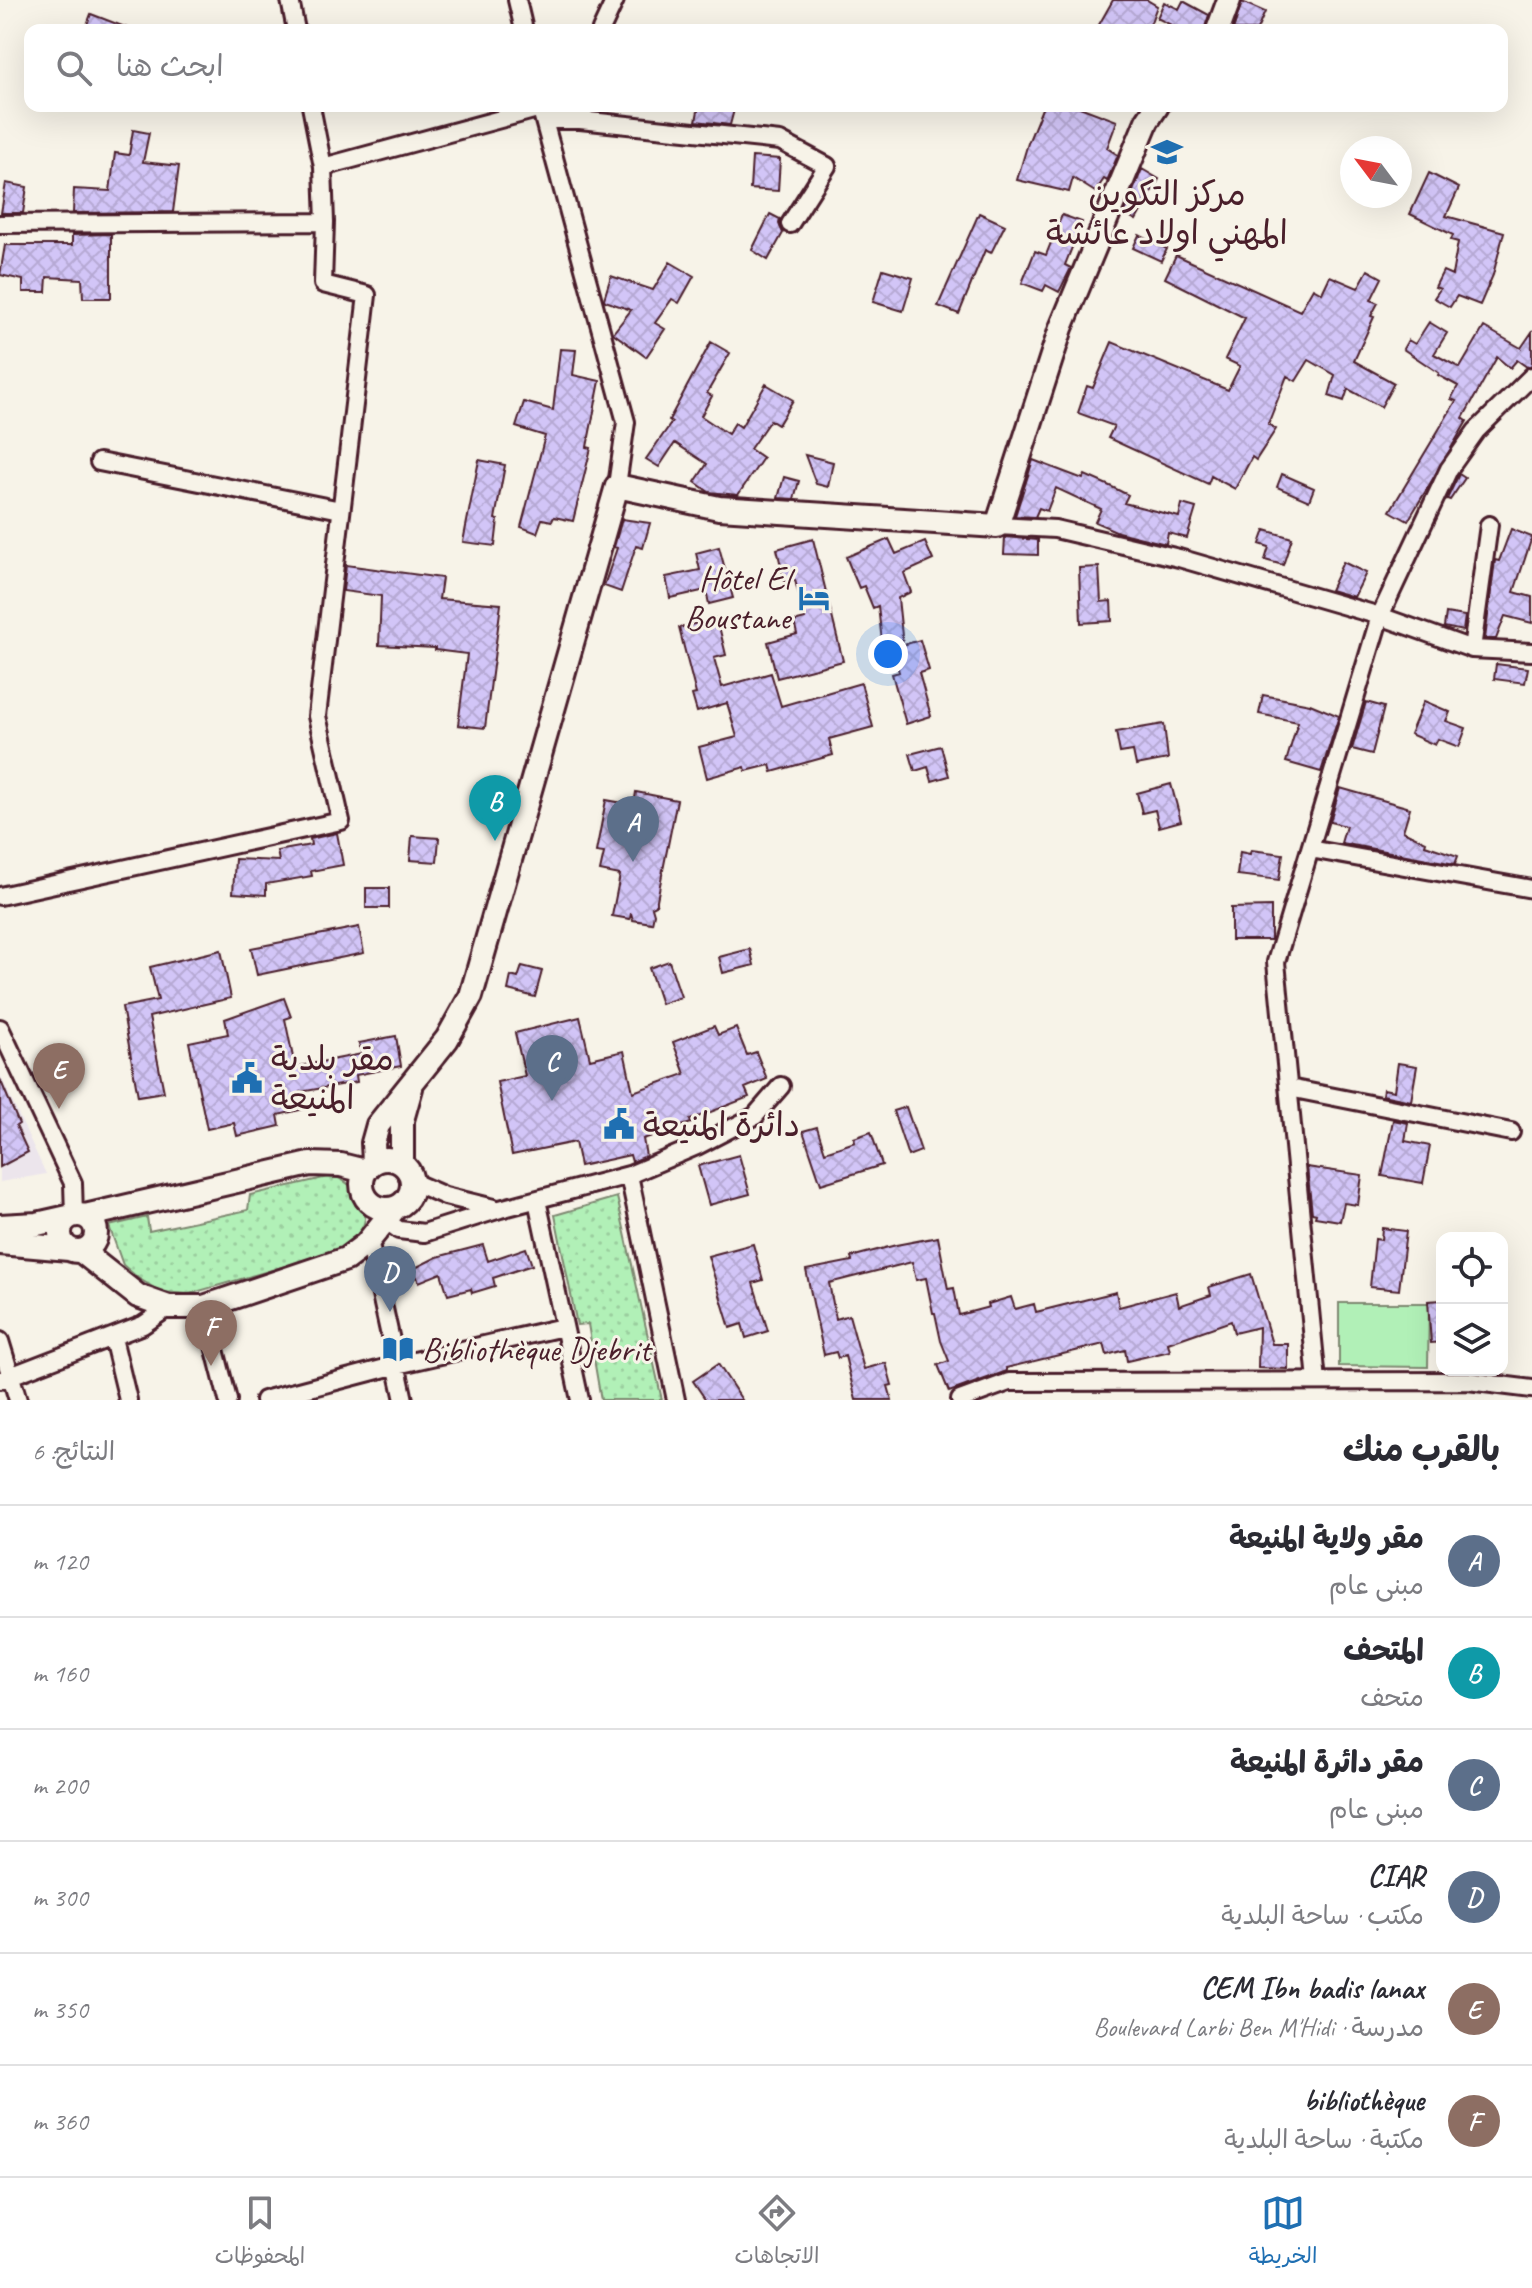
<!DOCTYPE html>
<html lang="ar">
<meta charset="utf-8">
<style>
body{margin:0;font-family:Caveat,"Playpen Sans Arabic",sans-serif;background:#f2f2f3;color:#2b2b33;direction:rtl}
.controls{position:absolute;right:24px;bottom:24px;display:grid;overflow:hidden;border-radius:16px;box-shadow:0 8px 32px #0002}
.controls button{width:72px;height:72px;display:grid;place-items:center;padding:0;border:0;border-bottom:2px solid #e1e1e2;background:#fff;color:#2b2b33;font:40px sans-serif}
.compass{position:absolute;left:1340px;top:136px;width:72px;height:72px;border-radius:50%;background:#fff;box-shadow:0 8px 32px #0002;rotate:302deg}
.you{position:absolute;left:888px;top:654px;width:28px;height:28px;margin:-20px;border:6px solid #fff;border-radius:50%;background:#1a73e8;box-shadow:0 0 0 12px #1a73e833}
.badge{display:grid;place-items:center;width:52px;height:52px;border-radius:50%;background:#1f6fb2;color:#fff;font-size:26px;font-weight:700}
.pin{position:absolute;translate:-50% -66px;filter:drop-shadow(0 2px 4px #0008)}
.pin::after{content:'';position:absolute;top:42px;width:28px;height:24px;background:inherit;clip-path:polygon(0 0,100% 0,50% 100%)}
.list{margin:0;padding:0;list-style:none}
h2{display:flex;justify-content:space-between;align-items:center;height:104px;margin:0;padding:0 32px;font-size:34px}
h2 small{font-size:26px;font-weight:400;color:#7c7c81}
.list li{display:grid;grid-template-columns:52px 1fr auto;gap:24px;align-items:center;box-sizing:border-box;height:112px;padding:0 32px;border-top:2px solid #e1e1e2}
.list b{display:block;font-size:30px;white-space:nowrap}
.list p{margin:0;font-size:26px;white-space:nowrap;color:#7c7c81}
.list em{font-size:26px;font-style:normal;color:#7c7c81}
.icon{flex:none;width:44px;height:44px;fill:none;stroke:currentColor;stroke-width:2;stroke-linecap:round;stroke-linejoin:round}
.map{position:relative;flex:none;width:1532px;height:1400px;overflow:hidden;direction:ltr}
.search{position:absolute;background:#fff;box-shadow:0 8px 32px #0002;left:24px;right:24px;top:24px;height:88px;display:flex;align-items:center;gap:20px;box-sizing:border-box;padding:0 28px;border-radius:16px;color:#7c7c81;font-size:30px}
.sheet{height:776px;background:#fff}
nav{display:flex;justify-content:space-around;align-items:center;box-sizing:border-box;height:112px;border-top:2px solid #e1e1e2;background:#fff;font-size:22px;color:#7c7c81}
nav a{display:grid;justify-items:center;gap:4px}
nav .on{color:#1f6fb2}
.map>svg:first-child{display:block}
.built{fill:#ece5ec}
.park{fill:url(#park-dots);stroke:#7e8871;stroke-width:2}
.pitch{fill:#b1f0b7;stroke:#7e8871;stroke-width:2}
.building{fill:url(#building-cross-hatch);stroke:#4a1f2b;stroke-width:2}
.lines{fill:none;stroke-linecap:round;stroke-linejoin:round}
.street-casing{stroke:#4a1f2b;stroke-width:22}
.secondary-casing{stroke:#4a1f2b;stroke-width:28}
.street{stroke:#f7f3e8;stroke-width:16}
.secondary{stroke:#f7f3e8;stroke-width:22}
.labels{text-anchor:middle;stroke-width:6;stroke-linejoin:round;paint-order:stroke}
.poi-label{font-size:34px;fill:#4a1f2b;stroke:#f7f3e8;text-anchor:start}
</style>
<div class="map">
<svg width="1532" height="1400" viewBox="0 0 1532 1400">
<defs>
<pattern id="park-dots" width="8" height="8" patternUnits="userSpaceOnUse" patternTransform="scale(2)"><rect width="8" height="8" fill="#b1f0b7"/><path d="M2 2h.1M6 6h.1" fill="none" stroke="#9acd9e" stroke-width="1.8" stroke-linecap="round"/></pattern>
<pattern id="building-cross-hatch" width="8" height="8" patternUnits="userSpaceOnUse" patternTransform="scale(2)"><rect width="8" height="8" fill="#d2c5f7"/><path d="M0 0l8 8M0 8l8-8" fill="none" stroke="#b6a9d4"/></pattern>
</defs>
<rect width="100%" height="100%" fill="#f7f3e8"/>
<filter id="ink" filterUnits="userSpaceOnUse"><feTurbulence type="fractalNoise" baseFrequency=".0125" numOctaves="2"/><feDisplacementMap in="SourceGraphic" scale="16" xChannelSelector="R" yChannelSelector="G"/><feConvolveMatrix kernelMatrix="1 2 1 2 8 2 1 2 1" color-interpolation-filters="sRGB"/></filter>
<g filter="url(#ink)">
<path class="built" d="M0,1075L46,1174L0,1182Z"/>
<path class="park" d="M332,1176C350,1180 367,1200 365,1219C364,1229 356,1239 351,1247L189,1294L161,1292L138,1278L123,1265L109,1226L147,1217L149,1231L248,1210L250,1195Z
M617,1197L662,1400H601L588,1324L577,1325L555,1215Z"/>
<path class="pitch" d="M1339,1303H1429L1428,1367L1339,1366Z"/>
<path class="building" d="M1113,0H1147L1157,6L1148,30H1096Z
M1183,1L1209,15L1204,30H1181L1157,18L1164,2L1179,9Z
M1242,2L1265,12L1257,30H1233Z
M91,14L130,29V30H85Z
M699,106H735L730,125L696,121Z
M1043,106H1077L1117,121L1107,148L1118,155L1107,181L1104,179L1095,192L1073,178L1069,192L1017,180L1028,143Z
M133,130L149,133L143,162L179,166L173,212L73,213L74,189L110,191L115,153L129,155Z
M752,157L780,159L778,191L750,189Z
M1142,169L1159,179L1136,220L1124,213Z
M1429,173L1459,188L1446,216L1504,232L1493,275L1480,305L1457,296L1450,307L1434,298L1440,289L1435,287L1443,271L1452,275L1458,242L1451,240L1453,235L1410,214Z
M6,183L27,187L23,213H1Z
M979,213L1005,225L991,253L985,250L959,314L938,306Z
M770,214L780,219L779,224L783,233L768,260L752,250Z
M1062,215L1082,222L1065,265L1071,268L1059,292L1046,285L1043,291L1022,283L1035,251L1046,255Z
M111,234V298H83L82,279L47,277L46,292H23V280L0,275L5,245H72V235Z
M1139,235L1167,249L1161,261L1133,248Z
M1176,255L1300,311L1313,288L1322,293L1330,276L1358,288L1368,270L1382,278L1371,300L1378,303L1371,316L1374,317L1354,361L1394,383L1381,407L1348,389L1344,401L1329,396L1335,375L1309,360L1296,381L1287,376L1268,424L1276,429L1256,460L1252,457L1235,489L1211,476L1208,484L1108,438L1114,426L1078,413L1087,386L1093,388L1112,342L1228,390L1240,366L1225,359L1245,318L1165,278Z
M670,262L694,276L679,303L672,299L655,323L665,329L646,357L613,333L631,310L605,301L604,299L611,276L653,290Z
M883,269L913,278L903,311L873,302Z
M1429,322L1447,333L1434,354L1460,368L1484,327L1521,348L1532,332V365L1527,367L1517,360L1510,368L1497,357L1463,418L1467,421L1408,521L1390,511L1456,401L1451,399L1458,386L1438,375L1439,373L1403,349L1408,340L1415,344Z
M711,342L730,353L707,393L712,396L701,416L728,434L735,423L741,427L766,384L793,400L778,425L770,420L750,449L763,458L738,495L709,492L695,482L707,464L675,443L659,467L646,459L672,422L669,420Z
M560,349L576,350L573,375L600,381L587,447L591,448L573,521L554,517L552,521L542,519L537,533L521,527L545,436L516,427L524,402L553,410Z
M805,455L833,462L828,487L816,484Z
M479,460L505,465L495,519L498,520L495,546L463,542Z
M1033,460L1083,479L1085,475L1112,487L1128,495L1124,503L1179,517L1182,504L1196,508L1187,538L1168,533L1166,544L1118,532L1095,522L1101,509L1056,488L1047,511L1039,508L1035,517L1015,516Z
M1282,474L1314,488L1309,501L1277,487Z
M1459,474L1465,478L1450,500L1447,499Z
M784,477L799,481L794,499L778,498Z
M622,519L650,523L643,548L636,546L621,592L604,586L617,548L614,547Z
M1511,529L1532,537L1514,592L1532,597V623L1505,616L1496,639H1485L1495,560L1499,561Z
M1265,530L1292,538L1283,565L1265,560L1269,547L1260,544Z
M1005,537L1038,540V555L1004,554Z
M813,539L843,661L777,678L768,642L797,634L794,622L805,619L795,580L785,583L777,549Z
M889,539L896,554L925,542L933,560L904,573L911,592L898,598L903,645L920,640L929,670L919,673L931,716L906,724L892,674L899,672L892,649L883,651L878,606L873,608L864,586L859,588L846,557Z
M719,547L733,598L709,604L706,590L670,598L666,577L700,570L696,553Z
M1343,562L1366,573L1354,597L1330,590Z
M346,565L442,578L439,599L501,604L485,728L458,725L467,654L435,650V648L379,645L381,596L343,591Z
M1099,567L1101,602L1111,601L1112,621L1081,623L1079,568Z
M1446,613L1465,616L1463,631L1444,627Z
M717,618L726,655L714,658L722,687L771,673L781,706L861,683L873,727L829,739L833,755L772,772L770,765L746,771L745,767L707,778L699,747L737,737L727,703L697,712L692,695L696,694L679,628Z
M1496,664L1528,668L1525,683L1494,679Z
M1263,695L1310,704L1339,716L1321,772L1286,762L1298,722L1259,714Z
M1424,701L1450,712L1446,721L1466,728L1459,747L1438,739L1435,745L1410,734Z
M1366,702L1384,707L1372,754L1352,749Z
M1164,724L1168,759L1136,765L1133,751L1120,753L1116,732Z
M941,746L949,776L932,781L928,767L915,771L910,754Z
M1171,784L1181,821L1159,827L1155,810L1142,813L1137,793Z
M1340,788L1410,808L1403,831L1426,842L1425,845L1458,856L1455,864L1341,843L1346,826L1330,822Z
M636,792L677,800L656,905L652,907L654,914L652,923L633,920L631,913L630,919L612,916L620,875L600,871L604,853L596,852L606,800L634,805Z
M337,833L343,865L311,871L312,876L266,884V895L233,893L235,859L279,861L277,851L311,845L310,839Z
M412,836L439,838L437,862L410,860Z
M1251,850L1283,854L1279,880L1237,875L1240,852L1250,854Z
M366,888H389V908H366Z
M1271,907V940H1231V908Z
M359,927L364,953L257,975L251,948Z
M750,949L754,965L723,973L719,957Z
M221,950L231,998L149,1017L164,1092L138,1096L122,1007L158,1000L150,967Z
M669,961L681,997L661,1004L649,968Z
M522,966L542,971L535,997L508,990L511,976L518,978Z
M284,998L291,1017L285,1019L295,1067L362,1054L359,1043L396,1036L401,1066L356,1075L357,1082L300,1092L304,1109L278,1115L280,1126L237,1136L234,1123L207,1129L189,1042L228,1034L225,1019Z
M580,1017L590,1059L624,1051L633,1092L685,1074L673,1042L714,1026L718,1035L736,1028L747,1055L756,1052L767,1079L745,1088L749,1097L690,1120L691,1123L643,1139L646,1156L632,1162L630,1155L580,1166L575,1142L512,1155L497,1082L525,1076L515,1033Z
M1398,1063L1417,1066L1411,1101L1382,1095L1383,1089L1394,1091Z
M0,1079L19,1124L16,1126L28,1152L0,1167Z
M906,1107L921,1151L908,1156L893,1111Z
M1393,1120L1408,1123L1405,1141L1430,1146L1423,1183L1382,1176Z
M817,1127L825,1152L855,1142L854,1138L871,1132L882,1165L821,1184L803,1131Z
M739,1155L750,1194L709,1205L698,1166Z
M1307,1167L1362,1175L1358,1205L1344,1203L1340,1221L1315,1217L1316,1214L1312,1213Z
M1382,1228L1406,1231L1399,1290L1370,1287L1375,1239L1381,1240Z
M938,1237L948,1289L954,1288L959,1315L989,1307L988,1304L1011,1297L1015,1309L1034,1304L1036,1312L1116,1292L1119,1307L1176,1292L1179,1306L1211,1295L1209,1287L1251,1274L1272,1344H1288V1369L1258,1368L1259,1327L1234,1333L1231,1321L1168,1343L1170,1351L1127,1361L1125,1350L1107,1355L1104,1344L1006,1368L1007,1371L949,1392L938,1365L949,1361L941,1341L935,1313H933L926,1278L916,1280L912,1262L829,1283L836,1319L849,1315L864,1369L886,1363L892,1385L888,1386L892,1400H856L845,1356L838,1358L836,1352L824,1355L806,1270L852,1261L851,1257L896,1245Z
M753,1244L763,1280L753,1283L768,1331L746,1338L742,1324L730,1328L708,1256Z
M483,1245L488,1261L526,1248L532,1265L493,1278L495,1286L472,1293L471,1289L448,1295L441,1273L419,1282L413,1269L437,1257Z
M1442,1300V1342L1431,1343L1428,1301Z
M718,1364L742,1400H706L693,1381Z"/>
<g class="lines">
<defs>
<path id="street" d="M290,0L296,30
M517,0L524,30
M601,30L615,0
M540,106L626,422L617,486
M545,120H580L780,141L827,166L790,224
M323,167L541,108
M0,224L325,222
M99,462L341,510
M997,526L1055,529L1179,558L1380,616L1472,649L1532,652
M1472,649L1489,525
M1310,849L1532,889
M0,896L341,821L317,716L367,295L323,284L325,222L323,167L311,106
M0,1028L73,1183L74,1215
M1289,1088L1511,1132
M629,1175L676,1400
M413,1182L445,1196L494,1208
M537,1200L580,1400
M378,1208L385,1220L399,1230L424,1233L500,1209L629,1175L697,1146L755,1116L781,1086
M369,1240L404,1400
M204,1307L228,1400
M113,1338L128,1400
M0,1341L18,1400
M0,1380L143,1325L169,1307
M1317,1381L1276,962L1380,616L1449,469L1476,431L1532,376
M264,1400L397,1365L563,1327
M960,1400L1009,1382L1468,1381L1532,1389"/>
<path id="secondary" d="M1218,30L1229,0
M362 1184a25 25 0 1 1 50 0a25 25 0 1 1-50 0Z
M374,1162L373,1143L378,1125L447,1039L471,996L617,486L719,508L997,526L1061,328L1147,121L1157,106
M402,1163V1120L411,1088
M60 1233a18 18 0 1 1 36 0a18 18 0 1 1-36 0Z
M85,1216L310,1164L341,1165L365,1171
M0,1226L37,1224L68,1217
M0,1243L69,1249
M81,1251L138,1296L169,1307H204L346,1259L366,1244L395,1208"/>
</defs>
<use href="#street" class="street-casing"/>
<use href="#secondary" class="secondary-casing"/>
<use href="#street" class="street"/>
<use href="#secondary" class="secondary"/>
</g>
</g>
<defs>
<symbol id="university-bare" viewBox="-9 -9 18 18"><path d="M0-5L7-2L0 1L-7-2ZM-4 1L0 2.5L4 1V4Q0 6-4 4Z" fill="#1f6fb2" stroke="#f7f3e8" stroke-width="2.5" paint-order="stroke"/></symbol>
<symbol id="hotel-bare" viewBox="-9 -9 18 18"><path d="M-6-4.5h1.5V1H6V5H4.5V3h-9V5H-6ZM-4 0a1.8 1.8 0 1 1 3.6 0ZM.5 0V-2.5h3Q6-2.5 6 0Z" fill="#1f6fb2" stroke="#f7f3e8" stroke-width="2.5" paint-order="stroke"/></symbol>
<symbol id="civic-bare" viewBox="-9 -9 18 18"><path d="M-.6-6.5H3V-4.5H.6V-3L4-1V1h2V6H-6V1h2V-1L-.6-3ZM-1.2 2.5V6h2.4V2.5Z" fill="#1f6fb2" stroke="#f7f3e8" stroke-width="2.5" paint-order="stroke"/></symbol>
<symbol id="library-bare" viewBox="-9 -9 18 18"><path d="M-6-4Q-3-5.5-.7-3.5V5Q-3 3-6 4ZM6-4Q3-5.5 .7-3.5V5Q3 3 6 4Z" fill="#1f6fb2" stroke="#f7f3e8" stroke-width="2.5" paint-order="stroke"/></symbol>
</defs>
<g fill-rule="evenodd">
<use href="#university-bare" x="1145" y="130" width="44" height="44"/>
<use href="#hotel-bare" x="792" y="576" width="44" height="44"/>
<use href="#civic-bare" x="225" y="1056" width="44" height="44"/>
<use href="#civic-bare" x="597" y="1102" width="44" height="44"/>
<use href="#library-bare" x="376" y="1327" width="44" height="44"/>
</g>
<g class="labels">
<g class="poi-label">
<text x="1167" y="205" text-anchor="middle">مركز التكوين<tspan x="1167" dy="39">المهني اولاد عائشة</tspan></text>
<text x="790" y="590" text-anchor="end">Hôtel El<tspan x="790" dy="39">Boustane</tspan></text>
<text x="271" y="1070">مقر بلدية<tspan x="271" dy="39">المنيعة</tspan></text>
<text x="643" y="1136">دائرة المنيعة</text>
<text x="422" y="1361">Bibliothèque Djebrit</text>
</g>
</g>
</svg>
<div class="controls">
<button><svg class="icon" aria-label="locate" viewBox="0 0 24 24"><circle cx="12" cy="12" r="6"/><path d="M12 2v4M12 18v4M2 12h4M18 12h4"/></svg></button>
<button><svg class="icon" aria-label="layers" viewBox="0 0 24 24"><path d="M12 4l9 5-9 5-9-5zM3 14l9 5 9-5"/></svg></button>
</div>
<svg class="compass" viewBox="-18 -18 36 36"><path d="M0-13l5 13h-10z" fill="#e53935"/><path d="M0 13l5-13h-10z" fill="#7c7c81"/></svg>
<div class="you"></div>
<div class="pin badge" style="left:633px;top:862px;background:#5c6f8a">A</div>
<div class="pin badge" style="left:495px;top:841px;background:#0f9aa8">B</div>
<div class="pin badge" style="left:552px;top:1101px;background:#5c6f8a">C</div>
<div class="pin badge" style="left:390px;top:1312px;background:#5c6f8a">D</div>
<div class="pin badge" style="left:59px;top:1109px;background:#8d6e63">E</div>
<div class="pin badge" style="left:211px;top:1366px;background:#8d6e63">F</div>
<div class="search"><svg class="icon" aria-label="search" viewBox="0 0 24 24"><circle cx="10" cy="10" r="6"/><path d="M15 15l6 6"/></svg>ابحث هنا</div>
</div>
<section class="sheet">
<h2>بالقرب منك<small>النتائج: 6</small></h2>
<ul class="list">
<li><span class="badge" style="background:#5c6f8a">A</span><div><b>مقر ولاية المنيعة</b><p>مبنى عام</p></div><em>120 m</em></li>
<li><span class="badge" style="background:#0f9aa8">B</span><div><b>المتحف</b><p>متحف</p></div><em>160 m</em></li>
<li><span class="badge" style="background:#5c6f8a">C</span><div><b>مقر دائرة المنيعة</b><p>مبنى عام</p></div><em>200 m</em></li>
<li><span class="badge" style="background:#5c6f8a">D</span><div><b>CIAR</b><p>مكتب · ساحة البلدية</p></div><em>300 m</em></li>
<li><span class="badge" style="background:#8d6e63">E</span><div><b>CEM Ibn badis lanax</b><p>مدرسة · Boulevard Larbi Ben M'Hidi</p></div><em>350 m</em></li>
<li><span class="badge" style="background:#8d6e63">F</span><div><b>bibliothèque</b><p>مكتبة · ساحة البلدية</p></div><em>360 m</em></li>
</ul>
</section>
<nav>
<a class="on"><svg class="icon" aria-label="map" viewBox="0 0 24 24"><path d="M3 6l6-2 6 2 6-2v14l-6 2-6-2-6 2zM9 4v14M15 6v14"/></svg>الخريطة</a>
<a><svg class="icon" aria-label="directions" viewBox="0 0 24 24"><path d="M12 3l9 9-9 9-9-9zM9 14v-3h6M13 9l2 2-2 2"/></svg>الاتجاهات</a>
<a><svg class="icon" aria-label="saved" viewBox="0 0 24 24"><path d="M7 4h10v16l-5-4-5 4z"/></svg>المحفوظات</a>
</nav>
